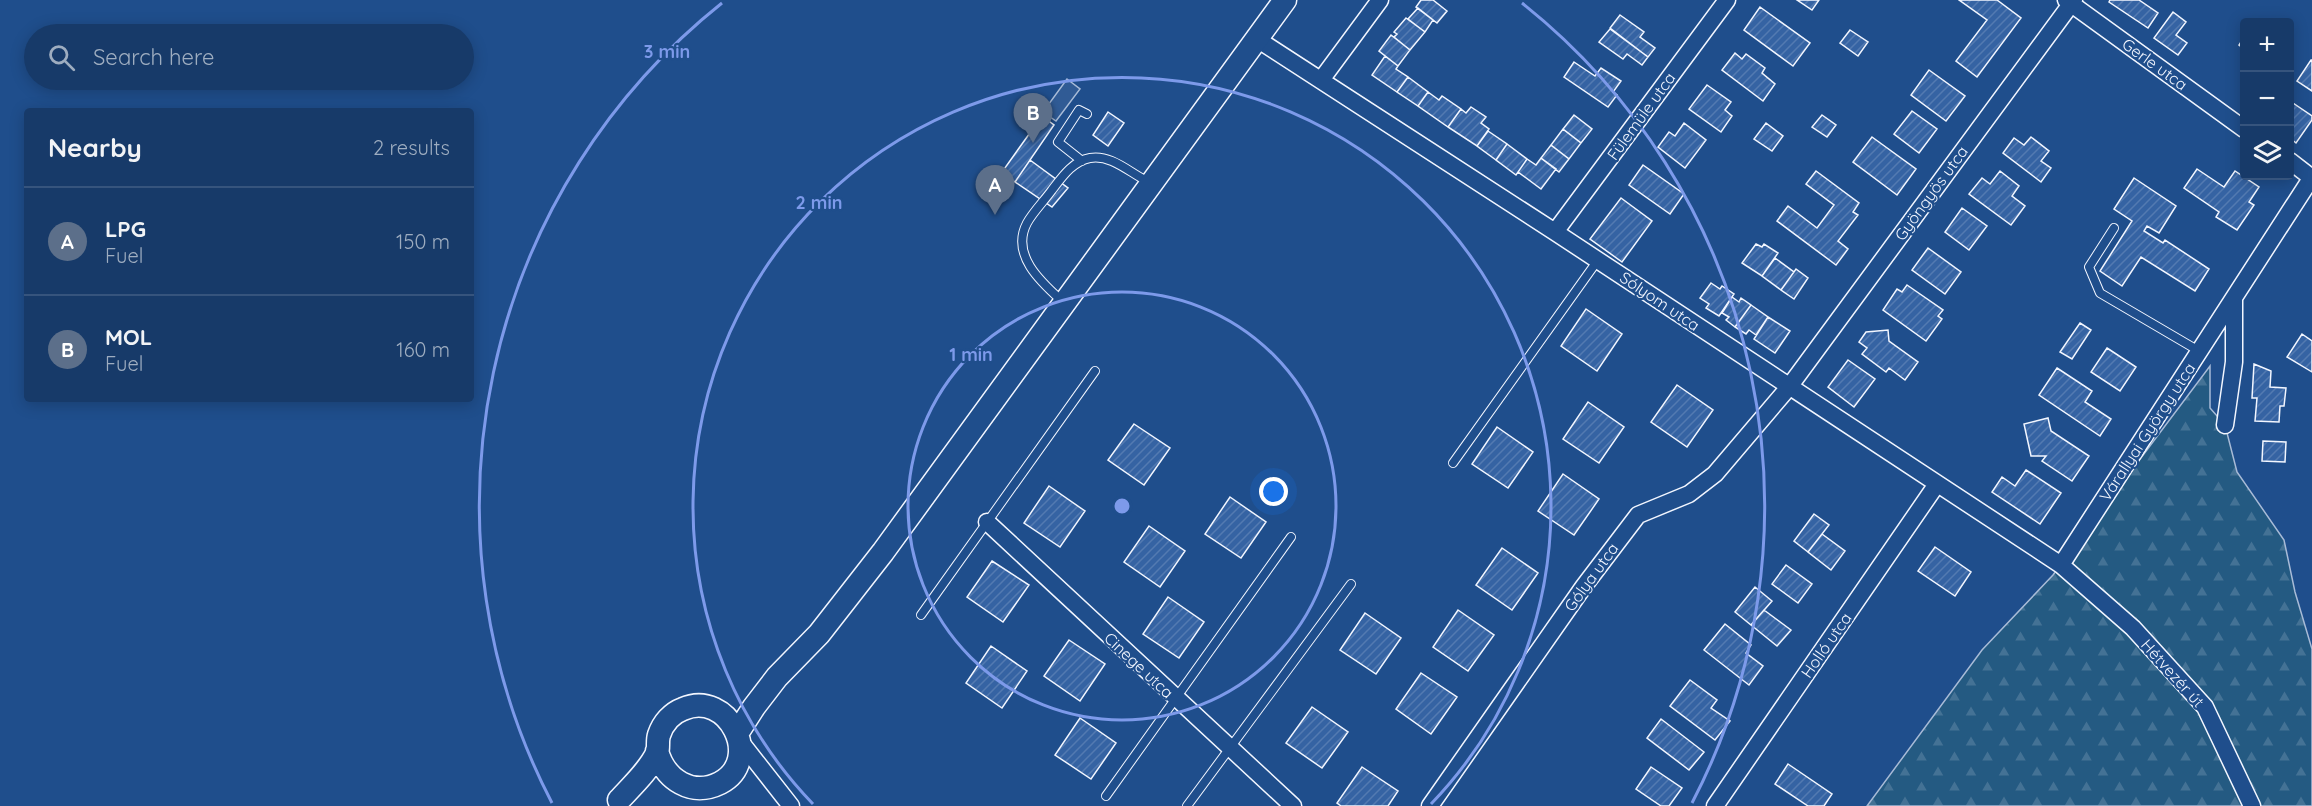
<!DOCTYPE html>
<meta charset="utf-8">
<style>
body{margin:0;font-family:Quicksand,sans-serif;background:#244571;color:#f1f3f6}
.controls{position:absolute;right:18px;top:18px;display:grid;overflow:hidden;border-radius:6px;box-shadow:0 3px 15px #0003}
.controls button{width:54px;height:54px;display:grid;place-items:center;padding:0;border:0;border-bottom:2px solid #36547d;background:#173a69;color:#f1f3f6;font:30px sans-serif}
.you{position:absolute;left:1274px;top:492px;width:21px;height:21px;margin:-15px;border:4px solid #fff;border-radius:50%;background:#1a73e8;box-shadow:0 0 0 9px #1a73e833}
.badge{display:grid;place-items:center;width:39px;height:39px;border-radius:50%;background:#ffb74d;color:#fff;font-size:20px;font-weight:700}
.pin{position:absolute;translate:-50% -50px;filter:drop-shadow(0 2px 3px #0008)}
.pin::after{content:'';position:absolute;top:32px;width:21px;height:18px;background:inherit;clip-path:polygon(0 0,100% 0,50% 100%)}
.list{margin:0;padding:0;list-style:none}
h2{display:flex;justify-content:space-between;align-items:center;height:78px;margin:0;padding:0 24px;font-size:26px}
h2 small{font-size:20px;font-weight:400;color:#9eadc0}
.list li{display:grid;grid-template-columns:39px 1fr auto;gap:18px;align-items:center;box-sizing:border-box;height:108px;padding:0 24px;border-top:2px solid #36547d}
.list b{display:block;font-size:22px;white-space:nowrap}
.list p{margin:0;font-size:20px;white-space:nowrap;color:#9eadc0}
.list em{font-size:20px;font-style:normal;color:#9eadc0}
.icon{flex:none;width:33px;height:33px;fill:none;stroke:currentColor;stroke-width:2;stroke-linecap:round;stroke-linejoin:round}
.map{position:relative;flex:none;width:2312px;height:806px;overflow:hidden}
.search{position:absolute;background:#173a69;box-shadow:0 3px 15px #0003;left:24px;top:24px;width:450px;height:66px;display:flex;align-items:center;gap:15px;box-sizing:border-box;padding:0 21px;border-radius:33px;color:#9eadc0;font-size:22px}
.panel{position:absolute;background:#173a69;box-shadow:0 3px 15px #0003;left:24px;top:108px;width:450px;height:294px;border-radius:6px}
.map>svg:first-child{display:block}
.forest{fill:url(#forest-firs);stroke:#a8bbd7;stroke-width:1.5}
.parking{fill:#305b95;stroke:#a8bbd7;stroke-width:1.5}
.building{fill:url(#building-hatch);stroke:#f2f6ff;stroke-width:1.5}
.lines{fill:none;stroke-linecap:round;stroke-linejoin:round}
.lane-casing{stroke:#f2f6ff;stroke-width:10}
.street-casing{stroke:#f2f6ff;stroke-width:19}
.secondary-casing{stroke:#f2f6ff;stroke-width:25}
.lane{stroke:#1f4e8c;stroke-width:8}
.street{stroke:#1f4e8c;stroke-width:16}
.secondary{stroke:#1f4e8c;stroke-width:22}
.ring{fill:none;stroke:#7d9aea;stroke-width:3}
.labels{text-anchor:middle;stroke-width:4.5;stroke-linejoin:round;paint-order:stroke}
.street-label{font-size:16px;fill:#f2f6ff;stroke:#1f4e8c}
.centre{fill:#7d9aea;stroke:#1f4e8c;stroke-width:3}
.ring-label{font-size:18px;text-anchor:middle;font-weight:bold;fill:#7d9aea;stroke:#1f4e8c;stroke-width:4.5;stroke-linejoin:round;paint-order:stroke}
</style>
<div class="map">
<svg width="2312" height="806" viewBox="0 0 2312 806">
<defs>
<pattern id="forest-firs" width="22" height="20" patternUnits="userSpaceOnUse" patternTransform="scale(1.5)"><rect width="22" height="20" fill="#245a82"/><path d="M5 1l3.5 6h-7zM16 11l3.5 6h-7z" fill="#447295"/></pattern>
<pattern id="building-hatch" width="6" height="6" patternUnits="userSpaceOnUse" patternTransform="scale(1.5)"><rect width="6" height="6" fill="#3563a3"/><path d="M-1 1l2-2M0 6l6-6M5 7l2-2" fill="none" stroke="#537ab1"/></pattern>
</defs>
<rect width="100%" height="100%" fill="#1f4e8c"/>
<path class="forest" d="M2210,366V408L2225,425L2237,472L2284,540L2295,592L2312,649V806H1867L1982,650L2053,575Z"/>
<path class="parking" d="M1067,79L1080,89L1056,121L1043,112Z"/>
<path class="building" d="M1421,0H1433L1447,11L1437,23L1416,7Z
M1797,0H1819L1812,10Z
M1959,0H1997L2021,18L1977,77L1956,61L1987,20Z
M2110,0H2139L2158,13L2148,28L2109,2Z
M1760,7L1810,43L1793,66L1744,30Z
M1418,8L1433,20L1425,32L1408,19Z
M2173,12L2186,22L2176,35L2187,43L2178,55L2154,38Z
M1620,15L1644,32L1640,37L1655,48L1648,57L1610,28Z
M1406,18L1425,32L1410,50L1394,37L1397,34L1394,32Z
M1610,29L1648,57L1642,65L1627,54L1623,59L1599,42Z
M1850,30L1868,42L1858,56L1840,43Z
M1391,35L1410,50L1398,66L1379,51Z
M2244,37V49L2239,45Z
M1735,53L1742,59L1746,54L1765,68L1762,73L1775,84L1763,101L1722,70Z
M1385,56L1398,66L1396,69L1408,77L1397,92L1372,75Z
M2311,60H2312V91L2297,81Z
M1574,62L1595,76L1601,68L1621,81L1613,92L1617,95L1608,107L1564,77Z
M1929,70L1965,96L1946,121L1911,95Z
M1408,77L1428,92L1418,106L1397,92Z
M1707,85L1731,102L1725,110L1732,116L1721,132L1689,109Z
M1428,92L1439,100L1442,96L1461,109L1448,127L1418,106Z
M2290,101L2312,116V120L2296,143L2290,138Z
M1471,107L1486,117L1481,123L1489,129L1477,146L1448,127L1461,109L1466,113Z
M1912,111L1937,129L1919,153L1894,134Z
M1108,112L1124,123L1108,146L1093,135Z
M1574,115L1592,129L1581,143L1563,129Z
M1822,115L1836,125L1827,137L1812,127Z
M1042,116L1054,125L1015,182L1002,172Z
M1684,123L1706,140L1685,168L1658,147L1669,132L1675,136Z
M1766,123L1783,136L1772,151L1754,139Z
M1563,129L1581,143L1569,159L1551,145Z
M1488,131L1507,144L1496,160L1477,146Z
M1872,137L1916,169L1897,195L1853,162Z
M2031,137L2049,151L2041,161L2051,168L2041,182L2003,153L2014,138L2024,145Z
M1507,144L1527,159L1516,175L1496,160Z
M1551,145L1569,159L1559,172L1541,158Z
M1541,158L1556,169L1541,189L1518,172L1527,159L1536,165Z
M1030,160L1068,188L1052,207L1015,182Z
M1643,165L1684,194L1670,214L1629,185Z
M2197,169L2224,187L2235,171L2259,187L2249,202L2254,205L2237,230L2216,217L2219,212L2184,188Z
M1816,171L1859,203L1853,212L1858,215L1838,241L1848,249L1836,265L1777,221L1788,206L1817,228L1834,205L1806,184Z
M2000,171L2019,186L2012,196L2025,206L2011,225L1969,194L1982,178L1990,184Z
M2134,178L2176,206L2159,233L2147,226L2144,231L2163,243L2165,240L2209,269L2195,291L2141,257L2122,286L2100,271L2132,221L2114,209Z
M1621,198L1652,221L1622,262L1590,239Z
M1962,208L1987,226L1969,250L1945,232Z
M1756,244L1762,247L1764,244L1778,253L1762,276L1742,263Z
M1928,248L1961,272L1945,294L1912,270Z
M1775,258L1794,272L1781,290L1762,276Z
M1796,269L1808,278L1794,299L1781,290Z
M1711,283L1720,289L1722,286L1734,294L1719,316L1706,308L1709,304L1700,298Z
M1907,285L1943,310L1938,316L1942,319L1926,341L1883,310L1897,289L1902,292Z
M1732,297L1739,302L1741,298L1751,305L1735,327L1726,320L1729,317L1722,313Z
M1751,305L1768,317L1756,335L1749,330L1746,334L1735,327Z
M1586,309L1622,334L1597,371L1561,346Z
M1768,317L1790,331L1775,353L1754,339Z
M2080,323L2091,330L2072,359L2060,352Z
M1888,330L1889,341L1918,362L1905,380L1889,368L1886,372L1862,354L1867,348L1859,342L1866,332Z
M2302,334L2312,341V372L2287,357Z
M2107,348L2136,367L2120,391L2091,372Z
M1848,360L1875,379L1854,407L1828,387Z
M2254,364L2271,371L2270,387L2286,388L2284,406H2280L2279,422L2255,421L2257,398H2252Z
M2057,368L2092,391L2085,402L2111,419L2100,436L2039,395Z
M1677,385L1713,410L1687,447L1651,422Z
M1588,402L1624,427L1599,463L1563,439Z
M2048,418L2051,431L2089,456L2072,481L2042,461L2046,456H2031L2024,424Z
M1134,424L1170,448L1144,485L1108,460Z
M1497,427L1533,452L1508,488L1472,464Z
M2263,441L2286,442L2285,462L2262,461Z
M2026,470L2061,493L2040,524L1992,492L2002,477L2015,486Z
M1563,474L1599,499L1574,535L1538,511Z
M1049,486L1085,511L1060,547L1024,523Z
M1230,497L1266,522L1241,558L1205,534Z
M1814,514L1829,525L1808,552L1794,541Z
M1149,526L1185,551L1160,587L1124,562Z
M1822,534L1845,551L1831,570L1808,552Z
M1935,547L1971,572L1955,596L1918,571Z
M1502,548L1538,573L1512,610L1476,585Z
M992,561L1029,585L1003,622L967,597Z
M1786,565L1812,584L1798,603L1772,584Z
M1755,587L1772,601L1751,625L1735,612Z
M1168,597L1204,622L1179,658L1143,634Z
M1458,610L1494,635L1468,671L1433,647Z
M1764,610L1791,630L1777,646L1751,625Z
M1365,613L1401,638L1376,674L1340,650Z
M1725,624L1751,645L1746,653L1763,666L1749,685L1704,650Z
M1069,640L1105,664L1080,701L1044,676Z
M991,646L1027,671L1002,708L966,683Z
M1421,673L1457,697L1431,734L1396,709Z
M1690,680L1717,700L1711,708L1730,721L1715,740L1670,706Z
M1312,707L1348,732L1322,768L1286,743Z
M1080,718L1116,743L1091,779L1055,755Z
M1661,719L1704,752L1689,770L1647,738Z
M1788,764L1832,794L1824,806H1808L1775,784Z
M1362,767L1398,791L1388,806H1341L1337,803Z
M1651,767L1682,788L1669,806H1661L1636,789Z"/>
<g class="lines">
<defs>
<path id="lane" d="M1082,161L1058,142L1079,110L1087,114
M2114,228L2089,267L2100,293L2199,351
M1062,301C1042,283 1010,255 1027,223C1033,212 1044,201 1052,190C1062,177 1073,161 1090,158C1112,154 1131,174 1149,182
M1453,463L1598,260
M921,615L1095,371
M1106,796L1291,537
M1187,806L1351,584"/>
<path id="street" d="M2066,0L2244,129
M1257,39L1555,232L2061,565L2133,628L2205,707L2252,806
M1321,80L1380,0
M2290,161L2312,178
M1555,232L1727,0
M2225,425L2234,362V299
M987,522L1293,806
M2061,565L2312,177
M740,741L791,806
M1430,806L1584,586L1638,515L1689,494L1715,474L1789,387L2074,0
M1715,806L1937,484"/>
<path id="secondary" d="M738,732L754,707L777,677L819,634L883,552L1285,0
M619,800C632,786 649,770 657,753C659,748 657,741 659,735C663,723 672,713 683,709C728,689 764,760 720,783C692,797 665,780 657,751"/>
</defs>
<use href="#lane" class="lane-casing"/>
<use href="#street" class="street-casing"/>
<use href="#secondary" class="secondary-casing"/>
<use href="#lane" class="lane"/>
<use href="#street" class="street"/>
<use href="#secondary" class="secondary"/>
</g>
<g class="ring">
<circle cx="1122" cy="506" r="214"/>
<path d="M813 804A429 429 0 1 1 1431 804"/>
<path d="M552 803A643 643 0 0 1 722 3M1522 3A643 643 0 0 1 1692 803"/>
</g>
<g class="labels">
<g class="street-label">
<text transform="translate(2155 64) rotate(36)" y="6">Gerle utca</text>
<text transform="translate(1641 116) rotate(-54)" y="6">Fülemüle utca</text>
<text transform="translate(1931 193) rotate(-54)" y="6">Gyöngyös utca</text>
<text transform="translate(1660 301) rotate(34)" y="6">Sólyom utca</text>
<text transform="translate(2147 432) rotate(-57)" y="6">Várallyai György utca</text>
<text transform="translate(1591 577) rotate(-54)" y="6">Gólya utca</text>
<text transform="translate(1826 645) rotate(-55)" y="6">Holló utca</text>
<text transform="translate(1139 665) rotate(43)" y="6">Cinege utca</text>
<text transform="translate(2173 673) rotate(48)" y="6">Hétvezér út</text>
</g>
</g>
<circle cx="1122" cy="506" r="9" class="centre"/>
<g class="ring-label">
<text x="667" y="58">3 min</text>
<text x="819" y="209">2 min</text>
<text x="971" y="361">1 min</text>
</g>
</svg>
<div class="controls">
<button>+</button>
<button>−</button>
<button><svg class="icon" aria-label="layers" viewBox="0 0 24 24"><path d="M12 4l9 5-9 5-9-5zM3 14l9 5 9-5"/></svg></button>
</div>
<div class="you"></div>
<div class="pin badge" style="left:995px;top:215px;background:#5c6f8a">A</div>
<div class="pin badge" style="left:1033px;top:143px;background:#5c6f8a">B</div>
<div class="search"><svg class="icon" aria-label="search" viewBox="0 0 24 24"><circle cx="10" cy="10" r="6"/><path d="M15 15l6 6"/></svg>Search here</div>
<section class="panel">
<h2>Nearby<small>2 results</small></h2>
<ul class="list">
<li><span class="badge" style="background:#5c6f8a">A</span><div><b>LPG</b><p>Fuel</p></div><em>150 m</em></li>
<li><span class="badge" style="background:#5c6f8a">B</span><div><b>MOL</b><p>Fuel</p></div><em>160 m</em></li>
</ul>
</section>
</div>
